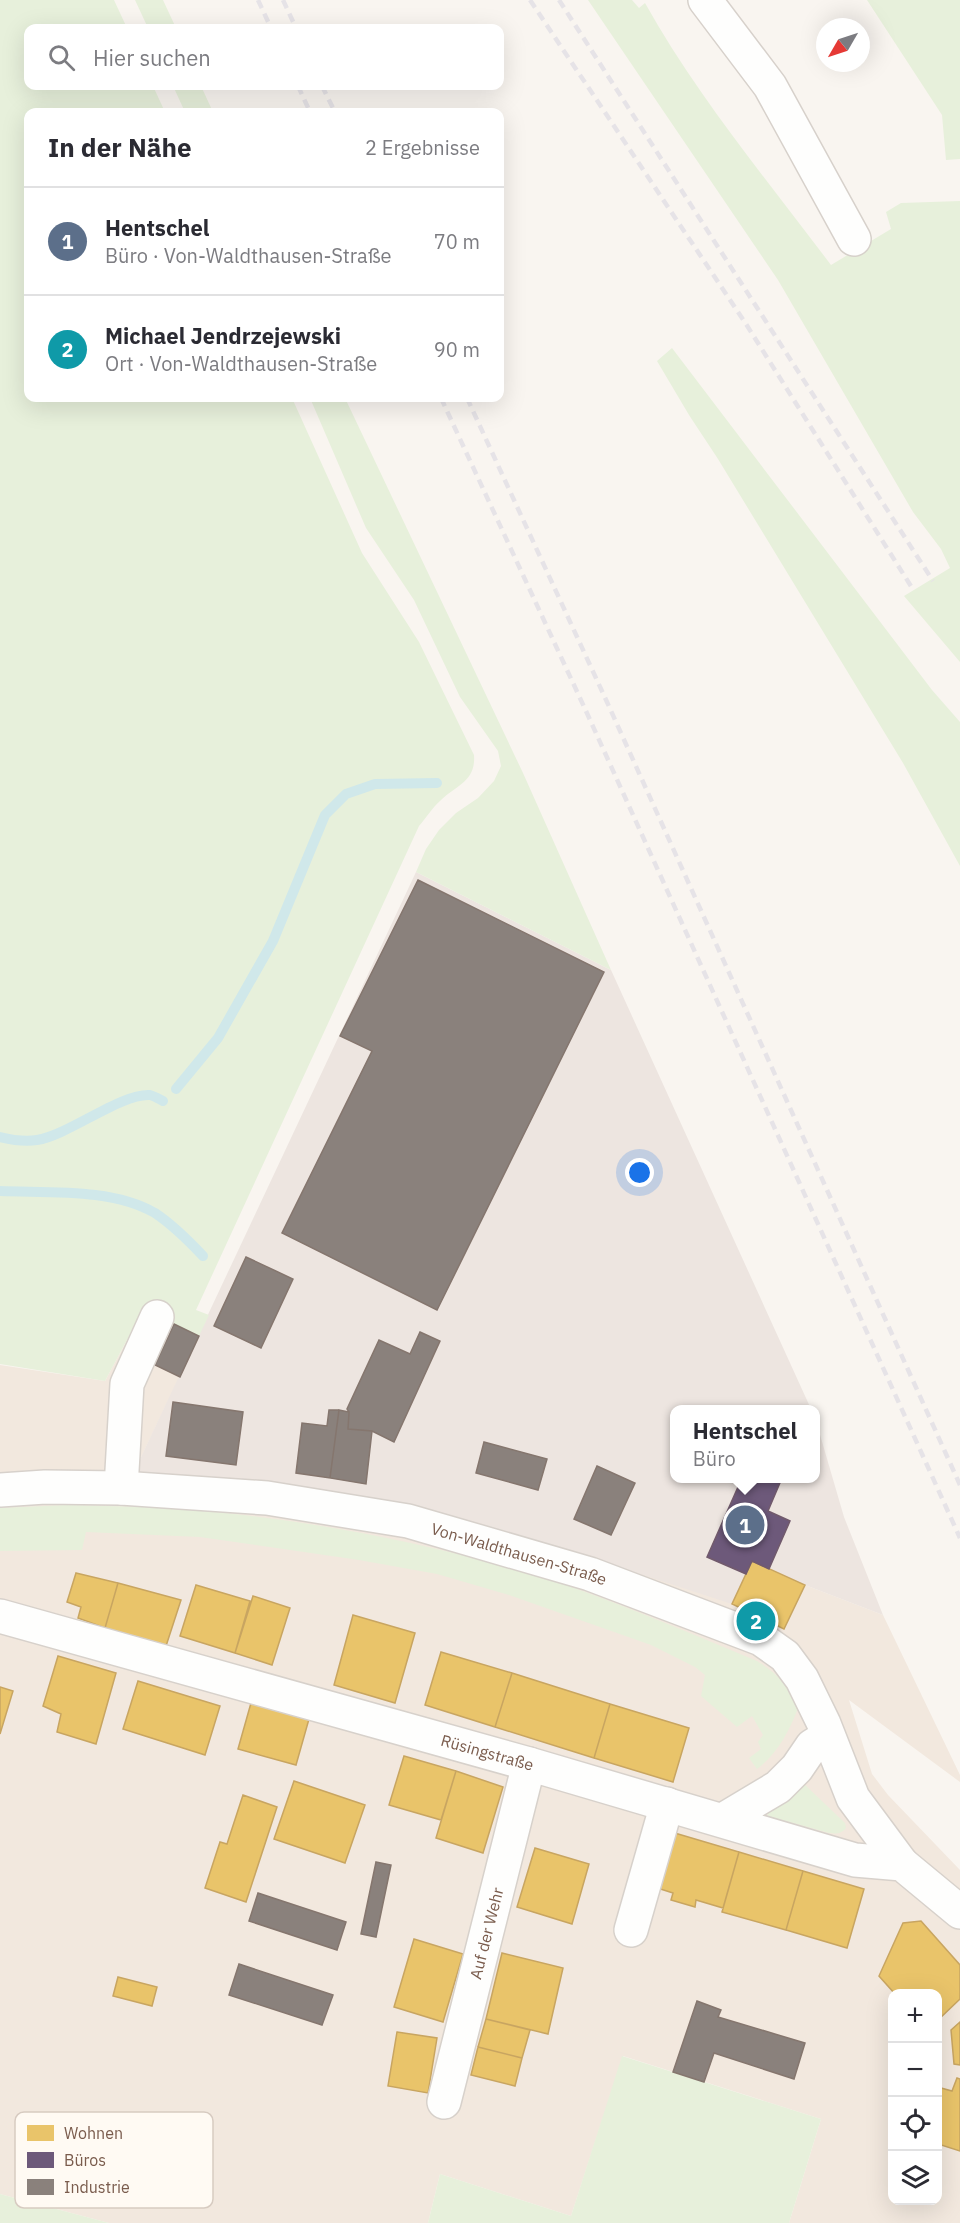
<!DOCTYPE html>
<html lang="de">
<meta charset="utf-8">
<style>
body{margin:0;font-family:"IBM Plex Sans",sans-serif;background:#f2f2f3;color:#2b2b33}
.controls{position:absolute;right:18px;bottom:18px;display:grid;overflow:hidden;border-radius:12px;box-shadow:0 6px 24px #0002}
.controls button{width:54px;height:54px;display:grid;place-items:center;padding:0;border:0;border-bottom:2px solid #e1e1e2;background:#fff;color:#2b2b33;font:30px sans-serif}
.compass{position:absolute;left:816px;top:18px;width:54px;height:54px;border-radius:50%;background:#fff;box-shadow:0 6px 24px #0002;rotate:231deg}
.you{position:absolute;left:640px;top:1173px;width:21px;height:21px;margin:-15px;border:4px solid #fff;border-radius:50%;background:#1a73e8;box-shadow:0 0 0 9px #1a73e833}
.badge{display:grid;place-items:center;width:39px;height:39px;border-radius:50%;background:#625958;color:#fff;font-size:20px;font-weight:700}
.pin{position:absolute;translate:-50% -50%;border:3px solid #fff;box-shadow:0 2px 6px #0006}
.popup{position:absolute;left:670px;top:1405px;width:150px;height:78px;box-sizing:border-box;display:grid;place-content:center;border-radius:12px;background:#fff;filter:drop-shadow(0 2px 4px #0005);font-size:20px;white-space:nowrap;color:#7c7c81}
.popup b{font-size:22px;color:#2b2b33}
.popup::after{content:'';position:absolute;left:50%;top:100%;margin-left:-12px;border:12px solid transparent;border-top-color:#fff}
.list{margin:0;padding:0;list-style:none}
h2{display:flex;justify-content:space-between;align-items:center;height:78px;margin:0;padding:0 24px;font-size:26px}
h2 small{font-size:20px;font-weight:400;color:#7c7c81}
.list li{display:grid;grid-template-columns:39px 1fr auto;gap:18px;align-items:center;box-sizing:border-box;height:108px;padding:0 24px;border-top:2px solid #e1e1e2}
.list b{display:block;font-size:22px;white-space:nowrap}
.list p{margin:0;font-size:20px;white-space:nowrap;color:#7c7c81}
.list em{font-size:20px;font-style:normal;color:#7c7c81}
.icon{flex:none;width:33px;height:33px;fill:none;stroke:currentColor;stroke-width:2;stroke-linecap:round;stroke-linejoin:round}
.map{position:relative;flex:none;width:960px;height:2223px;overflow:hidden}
.search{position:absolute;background:#fff;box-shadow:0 6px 24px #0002;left:24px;top:24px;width:480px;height:66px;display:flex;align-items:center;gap:15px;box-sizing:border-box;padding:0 21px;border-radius:12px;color:#7c7c81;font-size:22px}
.panel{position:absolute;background:#fff;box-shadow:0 6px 24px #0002;left:24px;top:108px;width:480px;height:294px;border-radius:12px}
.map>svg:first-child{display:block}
.residential{fill:#f2e8de;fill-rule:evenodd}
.industrial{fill:#ede5e0}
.green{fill:#e7f0db}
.homes{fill:#e9c46a;stroke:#c8a561;stroke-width:1.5}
.offices{fill:#6d597a;stroke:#715a6c;stroke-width:1.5}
.industry{fill:#8a817c;stroke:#85766e;stroke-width:1.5}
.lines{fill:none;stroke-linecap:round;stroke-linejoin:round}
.stream{stroke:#d0e8ea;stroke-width:10}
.minor-casing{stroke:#d7d1cb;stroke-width:36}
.minor{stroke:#fefefd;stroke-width:33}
.rail{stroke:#e6e3e7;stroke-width:4.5;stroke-dasharray:9 6;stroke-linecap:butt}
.labels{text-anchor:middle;stroke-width:6;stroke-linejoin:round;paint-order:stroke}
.street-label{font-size:16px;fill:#7a5c4d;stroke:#fffaf3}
.key{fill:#fffaf3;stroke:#d7cbc1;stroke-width:1.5}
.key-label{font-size:16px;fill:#7a5c4d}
</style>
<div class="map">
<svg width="960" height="2223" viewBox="0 0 960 2223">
<rect width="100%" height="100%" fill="#f9f5f0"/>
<path class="residential" d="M143,1310L199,1336L134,1472L271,1484L367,1500L551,1545L752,1561L805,1585L883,1615L960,1775V1782L849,1700L872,1774L888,1795L960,1870V2223H789L821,2119L623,2056L571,2216L440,2174L428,2223H109L0,2194V1365L105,1381ZM892,1994H938V2200H892Z"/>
<path class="industrial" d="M416,872L611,970L811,1409L674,1410V1478H816V1421L844,1517L883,1615L805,1585L752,1561L732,1604L551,1545L367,1500L271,1484L134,1472Z"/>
<path class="green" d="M0,0H114L127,28H28V86H153L165,112H28V398H292L362,553L419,642L474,755C476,782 456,785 440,801C432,808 426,818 419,826L196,1310L209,1315L199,1336L143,1310L105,1381L0,1364Z
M135,0H163L176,28H148Z
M588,0H632L639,8L645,3C697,96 767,180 831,265L891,229L886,212L901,203L960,201V662L904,596L950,568L941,549L913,512L778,280Z
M867,0H960V159L946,160L942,115Z
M173,86H201L213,112H185Z
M672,348L932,690L960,722V866L903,763L718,459L689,415L657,361Z
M310,398H345L523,773L611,970L416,872L426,849L439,830L456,813L478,798L494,781L501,766L498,751L460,697L414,600L366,528Z
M67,1505C99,1506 131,1506 162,1508C281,1515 401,1537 515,1569C598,1593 677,1628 757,1661C777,1673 788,1685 798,1708C789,1732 777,1754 757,1769L749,1758L761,1749L758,1742L763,1735L752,1716L737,1727L701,1696L705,1675L695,1667L651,1645L509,1595L437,1574L359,1560L200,1537L86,1532L82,1550L0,1551V1508Z
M803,1783L845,1823L846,1828C841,1834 836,1834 829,1833L768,1816L767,1812Z
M622,2056L821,2119L789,2223H428L440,2174L571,2216Z
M0,2194L109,2223H0Z"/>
<path class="homes" d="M752,1561L805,1585L784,1629L732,1604Z
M76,1573L118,1583L105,1628L78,1618L81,1607L67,1602Z
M118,1583L181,1600L166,1646L105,1628Z
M196,1585L250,1601L235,1653L180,1636Z
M253,1596L290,1608L272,1665L235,1653Z
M353,1615L415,1633L395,1703L334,1685Z
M441,1652L512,1673L495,1727L425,1705Z
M58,1656L116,1673L96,1744L57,1732L61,1714L43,1706Z
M512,1673L610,1704L594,1758L495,1727Z
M138,1681L220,1706L205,1755L123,1729Z
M0,1687L13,1691L0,1734Z
M251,1703L309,1719L296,1765L238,1749Z
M610,1704L689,1728L673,1782L594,1758Z
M404,1756L456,1771L441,1820L389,1805Z
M456,1771L503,1787L483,1853L436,1838Z
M294,1781L365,1805L345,1863L274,1839Z
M243,1795L277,1807L246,1902L205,1888L220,1842L227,1844Z
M668,1831L739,1852L723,1908L696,1900L695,1907L671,1900L673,1893L651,1886Z
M535,1848L589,1864L572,1924L517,1907Z
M739,1852L803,1871L786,1930L722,1912Z
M803,1871L864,1889L847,1948L786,1930Z
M921,1921L960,1965V1999L938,2020V1994H895L879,1976L903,1923Z
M414,1939L463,1954L443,2022L394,2007Z
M502,1953L563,1968L548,2034L486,2019Z
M118,1977L157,1987L152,2006L113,1996Z
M486,2019L530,2030L522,2058L478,2047Z
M960,2022V2065L954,2064L951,2030Z
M397,2032L437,2038L428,2093L388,2086Z
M478,2047L522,2058L515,2086L471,2075Z
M957,2078L960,2079V2151L938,2144V2098L941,2088L952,2091Z"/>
<path class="offices" d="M742,1478H782L768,1511L790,1521L769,1569L752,1561L746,1574L707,1557Z"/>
<path class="industry" d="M418,880L604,972L437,1310L282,1233L372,1051L340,1036Z
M246,1257L293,1279L261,1348L214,1326Z
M174,1324L199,1336L180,1377L155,1365Z
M420,1332L440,1341L394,1442L372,1431L348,1429L349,1412L347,1409L379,1340L410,1354Z
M173,1402L243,1412L236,1465L166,1456Z
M329,1410H339L330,1478L296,1473L302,1423L327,1426Z
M339,1410L349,1412L348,1429L372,1431L366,1484L330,1478Z
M484,1442L547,1459L538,1490L476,1473Z
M597,1466L635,1483L611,1535L574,1519Z
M376,1862L391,1865L376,1937L361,1934Z
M258,1893L346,1922L337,1950L249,1921Z
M239,1964L333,1995L322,2025L229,1995Z
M697,2001L721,2010L718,2017L805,2043L794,2079L714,2053L704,2082L673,2072Z"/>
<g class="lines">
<path class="stream" d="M176,1089L218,1038L273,941L325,815L346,794L375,784L437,783
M0,1137C12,1140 24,1142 37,1140C69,1135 121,1093 150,1095C154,1096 159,1099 163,1101
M0,1191C49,1193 112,1188 155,1213C173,1225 188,1240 203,1256"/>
<defs>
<g id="minor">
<path d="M705,0L770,86L854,239"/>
<path d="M121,1488L127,1384L157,1317"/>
<path id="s1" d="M0,1490L45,1487L121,1488L267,1498L408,1521L590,1574L761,1639L785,1656L802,1679L824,1724L853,1798L902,1864"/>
<path id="s2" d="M0,1616L529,1764L855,1860L902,1864L960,1912"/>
<path d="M723,1820L778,1787L797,1768L812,1746L828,1736"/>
<path d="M631,1930L667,1804"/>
<path id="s3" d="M444,2102L529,1764"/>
</g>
</defs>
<use href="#minor" class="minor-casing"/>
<use href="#minor" class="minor"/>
<path class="rail" d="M258,0L271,28
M283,0L296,28
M530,0L746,324L914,591
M559,0L933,581
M298,86L310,112
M322,86L335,112
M441,398L586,711L960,1538
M467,398L607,702L960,1485"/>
</g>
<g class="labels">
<g class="street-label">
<text dy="6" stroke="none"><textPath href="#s1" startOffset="526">Von-Waldthausen-Straße</textPath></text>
<text dy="6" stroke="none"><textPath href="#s2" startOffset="506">Rüsingstraße</textPath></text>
<text dy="6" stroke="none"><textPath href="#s3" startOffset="174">Auf der Wehr</textPath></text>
</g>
</g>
<rect x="15" y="2112" width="198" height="96" rx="9" class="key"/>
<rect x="27" y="2125" width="27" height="16" fill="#e9c46a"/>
<rect x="27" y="2152" width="27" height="16" fill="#6d597a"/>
<rect x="27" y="2179" width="27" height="16" fill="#8a817c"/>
<g class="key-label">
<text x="64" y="2139">Wohnen</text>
<text x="64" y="2166">Büros</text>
<text x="64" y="2193">Industrie</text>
</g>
</svg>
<div class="controls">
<button>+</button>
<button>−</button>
<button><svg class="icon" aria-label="locate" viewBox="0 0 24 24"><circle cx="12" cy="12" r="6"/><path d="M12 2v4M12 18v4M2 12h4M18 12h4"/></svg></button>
<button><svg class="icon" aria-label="layers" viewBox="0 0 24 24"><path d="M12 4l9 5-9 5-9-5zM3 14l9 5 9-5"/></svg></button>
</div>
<svg class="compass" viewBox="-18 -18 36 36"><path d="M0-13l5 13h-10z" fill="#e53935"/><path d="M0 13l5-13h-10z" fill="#7c7c81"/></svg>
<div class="you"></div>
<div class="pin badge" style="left:745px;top:1525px;background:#5c6f8a">1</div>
<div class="popup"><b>Hentschel</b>Büro</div>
<div class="pin badge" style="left:756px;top:1621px;background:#0f9aa8">2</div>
<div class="search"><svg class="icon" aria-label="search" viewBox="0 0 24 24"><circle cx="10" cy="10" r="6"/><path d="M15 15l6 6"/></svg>Hier suchen</div>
<section class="panel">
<h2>In der Nähe<small>2 Ergebnisse</small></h2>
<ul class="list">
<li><span class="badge" style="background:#5c6f8a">1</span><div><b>Hentschel</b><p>Büro · Von-Waldthausen-Straße</p></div><em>70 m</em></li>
<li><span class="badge" style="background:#0f9aa8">2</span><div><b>Michael Jendrzejewski</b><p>Ort · Von-Waldthausen-Straße</p></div><em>90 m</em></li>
</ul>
</section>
</div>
